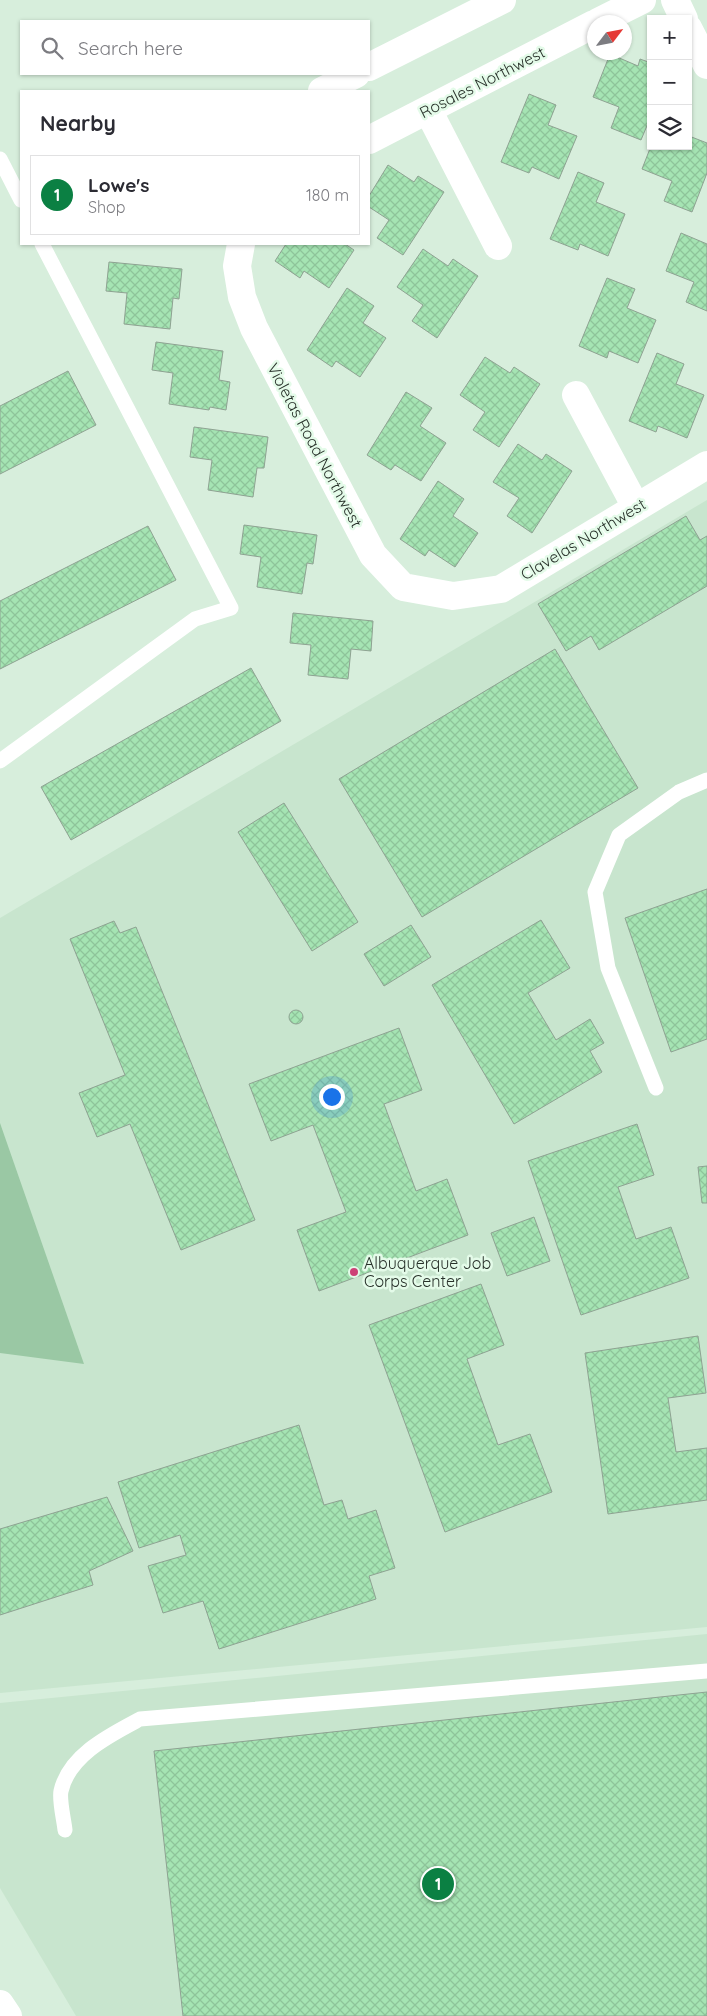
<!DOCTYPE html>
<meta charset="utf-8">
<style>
body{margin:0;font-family:Quicksand,sans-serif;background:#f2f2f3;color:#2b2b33}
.controls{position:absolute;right:15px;top:15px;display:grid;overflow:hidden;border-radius:0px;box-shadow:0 1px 4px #0004}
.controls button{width:45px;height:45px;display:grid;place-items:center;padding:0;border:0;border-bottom:1px solid #e1e1e2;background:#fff;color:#2b2b33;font:25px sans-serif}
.compass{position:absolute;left:587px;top:15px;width:45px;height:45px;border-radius:50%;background:#fff;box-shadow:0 1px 4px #0004;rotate:58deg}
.you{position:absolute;left:331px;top:1096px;width:18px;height:18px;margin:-12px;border:4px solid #fff;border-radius:50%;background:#1a73e8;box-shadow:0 0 0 8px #1a73e833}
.badge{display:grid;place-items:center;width:32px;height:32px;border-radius:50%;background:#0b8043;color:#fff;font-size:16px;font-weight:700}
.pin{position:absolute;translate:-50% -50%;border:2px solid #fff;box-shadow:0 1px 5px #0006}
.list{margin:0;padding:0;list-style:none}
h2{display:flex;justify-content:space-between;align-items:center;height:65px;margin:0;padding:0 20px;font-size:21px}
h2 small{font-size:16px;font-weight:400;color:#7c7c81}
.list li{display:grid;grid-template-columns:32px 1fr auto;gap:15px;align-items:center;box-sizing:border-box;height:80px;margin:0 10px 10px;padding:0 10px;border:1px solid #e1e1e2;border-radius:0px}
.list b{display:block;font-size:19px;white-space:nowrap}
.list p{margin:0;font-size:16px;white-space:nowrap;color:#7c7c81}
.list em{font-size:16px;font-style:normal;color:#7c7c81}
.icon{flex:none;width:28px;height:28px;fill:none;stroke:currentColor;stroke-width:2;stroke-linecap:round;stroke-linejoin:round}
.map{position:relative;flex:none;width:707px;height:2016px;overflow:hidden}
.search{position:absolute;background:#fff;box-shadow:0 1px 4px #0004;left:20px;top:20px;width:350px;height:55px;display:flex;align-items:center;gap:12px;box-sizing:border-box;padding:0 18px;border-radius:0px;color:#7c7c81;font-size:19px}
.panel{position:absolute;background:#fff;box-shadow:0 1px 4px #0004;left:20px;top:90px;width:350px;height:155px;border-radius:0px}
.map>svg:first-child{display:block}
.built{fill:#c8e5ce}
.green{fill:#9ac8a4}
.building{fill:url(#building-cross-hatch);stroke:#8ea292}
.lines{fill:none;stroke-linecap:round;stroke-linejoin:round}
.lane{stroke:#fff;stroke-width:15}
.street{stroke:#fff;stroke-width:28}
.highway{stroke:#fff;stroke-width:28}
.poi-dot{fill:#cd4176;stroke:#e4fbe9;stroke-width:2}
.labels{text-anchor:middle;stroke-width:5;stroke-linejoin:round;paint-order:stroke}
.street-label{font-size:16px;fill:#28312a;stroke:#e4fbe9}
.poi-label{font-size:16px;fill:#28312a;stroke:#e4fbe9;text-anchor:start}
</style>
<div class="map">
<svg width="707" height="2016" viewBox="0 0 707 2016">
<defs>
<pattern id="building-cross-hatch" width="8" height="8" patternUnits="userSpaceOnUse" patternTransform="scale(1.25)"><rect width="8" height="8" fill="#a5e4b3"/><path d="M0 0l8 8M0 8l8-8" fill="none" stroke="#8ec49a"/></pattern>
</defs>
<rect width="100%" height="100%" fill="#d7eedc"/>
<path class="built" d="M707,500V1627L0,1693V918Z
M707,1634V2016H76L0,1888V1703Z"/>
<path class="green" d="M0,1123L84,1364L0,1353Z"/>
<path class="building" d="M610,54L638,66L640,59L651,63V116L641,140L611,128L619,107L593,97Z
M529,94L556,105L548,125L577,136L559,179L532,167L529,173L501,162Z
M689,136L707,143V173L692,212L664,201L672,181L642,169L651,146H688Z
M388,165L414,182L418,176L444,192L403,255L377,238L389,220L369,207V196Z
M578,172L604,183L596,202L625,214L608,256L580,244L578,250L550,239Z
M681,233L707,244V311L686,302L694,282L666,271Z
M286,244H345L354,250L329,288L304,271L300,278L275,261Z
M423,249L448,266L453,259L478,276L437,338L412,321L423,305L397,287Z
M109,262L182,269L179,299L173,298L170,329L124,324L127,293L106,291Z
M607,278L635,289L627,308L656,320L638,363L609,351L607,358L579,346Z
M347,288L374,306L363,323L386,338L360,377L336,361L332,367L307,350Z
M156,342L223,351L219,380L230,382L226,410L210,407L209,410L169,404L173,373L152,370Z
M657,353L684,364L676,384L704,395L687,438L658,426L656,432L629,421Z
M485,357L510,373L514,367L540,384L499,447L473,430L485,412L460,395Z
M68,371L96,425L0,474V406Z
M406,392L432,408L420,426L446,443L421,481L395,465L391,470L367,455Z
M194,427L268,437L264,468H257L253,497L208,490L212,460L190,457Z
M518,444L542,460L546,454L572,471L532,533L507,516L519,498L493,482Z
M438,481L464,499L453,516L478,533L455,567L429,550L425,556L400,539Z
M686,516L700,540L707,536V586L599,650L591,636L566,651L538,604Z
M244,525L317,535L313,564L307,563L302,594L257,587L261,557L240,554Z
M148,526L176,580L0,669V601Z
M293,613L373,621L371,651L351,649L348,679L308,675L311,645L290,643Z
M555,649L638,788L422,917L339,779Z
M251,668L281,721L71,840L41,787Z
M284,803L358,922L312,951L238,832Z
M707,889V1039L671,1052L625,918Z
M541,920L570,968L528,993L556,1040L590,1019L604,1043L590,1051L602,1072L514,1124L432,985Z
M114,921L120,933L136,927L255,1220L181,1250L130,1124L97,1137L79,1093L125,1075L70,939Z
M411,925L431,957L384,986L364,954Z
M289 1017a7 7 0 1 1 14 0a7 7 0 1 1-14 0Z
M399,1028L422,1090L384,1104L416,1191L447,1179L468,1235L319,1291L297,1230L346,1212L313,1125L271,1141L249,1084Z
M637,1124L654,1175L618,1187L636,1239L671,1227L689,1278L581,1315L528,1161Z
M707,1166V1203H702L698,1167Z
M534,1217L550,1261L507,1276L491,1233Z
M481,1284L504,1345L467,1359L498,1445L530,1434L552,1492L445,1532L369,1325Z
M698,1336L706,1393L668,1398L676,1452L707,1448V1500L608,1514L585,1353Z
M299,1425L324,1505L342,1500L348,1519L376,1510L395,1568L369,1576L376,1599L219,1649L203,1601L163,1613L148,1566L186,1555L180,1535L139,1548L118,1482Z
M107,1497L133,1551L89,1571L93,1585L0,1615V1529Z
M707,1692V2016H183L154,1751Z"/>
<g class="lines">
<path class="lane" d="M0,159L21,200
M0,761L195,619L231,608L42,244
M656,1088L608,968L595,892L619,835L679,792L707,780
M65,1830C64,1820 59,1800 61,1791C69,1755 110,1735 140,1719L707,1671"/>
<path class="street" d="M675,0L684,19
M598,22L642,0
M688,28L707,65
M369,67L502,0
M322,91L356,74
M428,110L498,246
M369,140L594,24
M241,244L237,266L242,297L254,328L373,555L403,587L453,596L501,589L707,465
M576,395L636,507"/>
<path class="highway" d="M0,2004L8,2016"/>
</g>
<circle class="poi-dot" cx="354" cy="1272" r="5"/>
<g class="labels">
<g class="street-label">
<text transform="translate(482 82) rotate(-27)" y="6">Rosales Northwest</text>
<text transform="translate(315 445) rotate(62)" y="6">Violetas Road Northwest</text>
<text transform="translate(583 539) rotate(-31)" y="6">Clavelas Northwest</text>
</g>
<g class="poi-label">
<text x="364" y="1269">Albuquerque Job<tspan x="364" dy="18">Corps Center</tspan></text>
</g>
</g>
</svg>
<div class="controls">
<button>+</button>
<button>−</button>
<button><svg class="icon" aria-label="layers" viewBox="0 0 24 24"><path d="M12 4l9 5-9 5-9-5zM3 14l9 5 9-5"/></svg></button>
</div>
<svg class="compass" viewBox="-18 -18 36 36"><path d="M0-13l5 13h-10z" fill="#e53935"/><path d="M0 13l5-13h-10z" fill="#7c7c81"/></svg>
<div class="you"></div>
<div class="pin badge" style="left:438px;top:1884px">1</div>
<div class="search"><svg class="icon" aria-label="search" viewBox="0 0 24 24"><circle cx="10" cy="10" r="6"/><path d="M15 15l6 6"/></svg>Search here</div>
<section class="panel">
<h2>Nearby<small></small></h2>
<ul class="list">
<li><span class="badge">1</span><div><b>Lowe's</b><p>Shop</p></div><em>180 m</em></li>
</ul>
</section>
</div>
